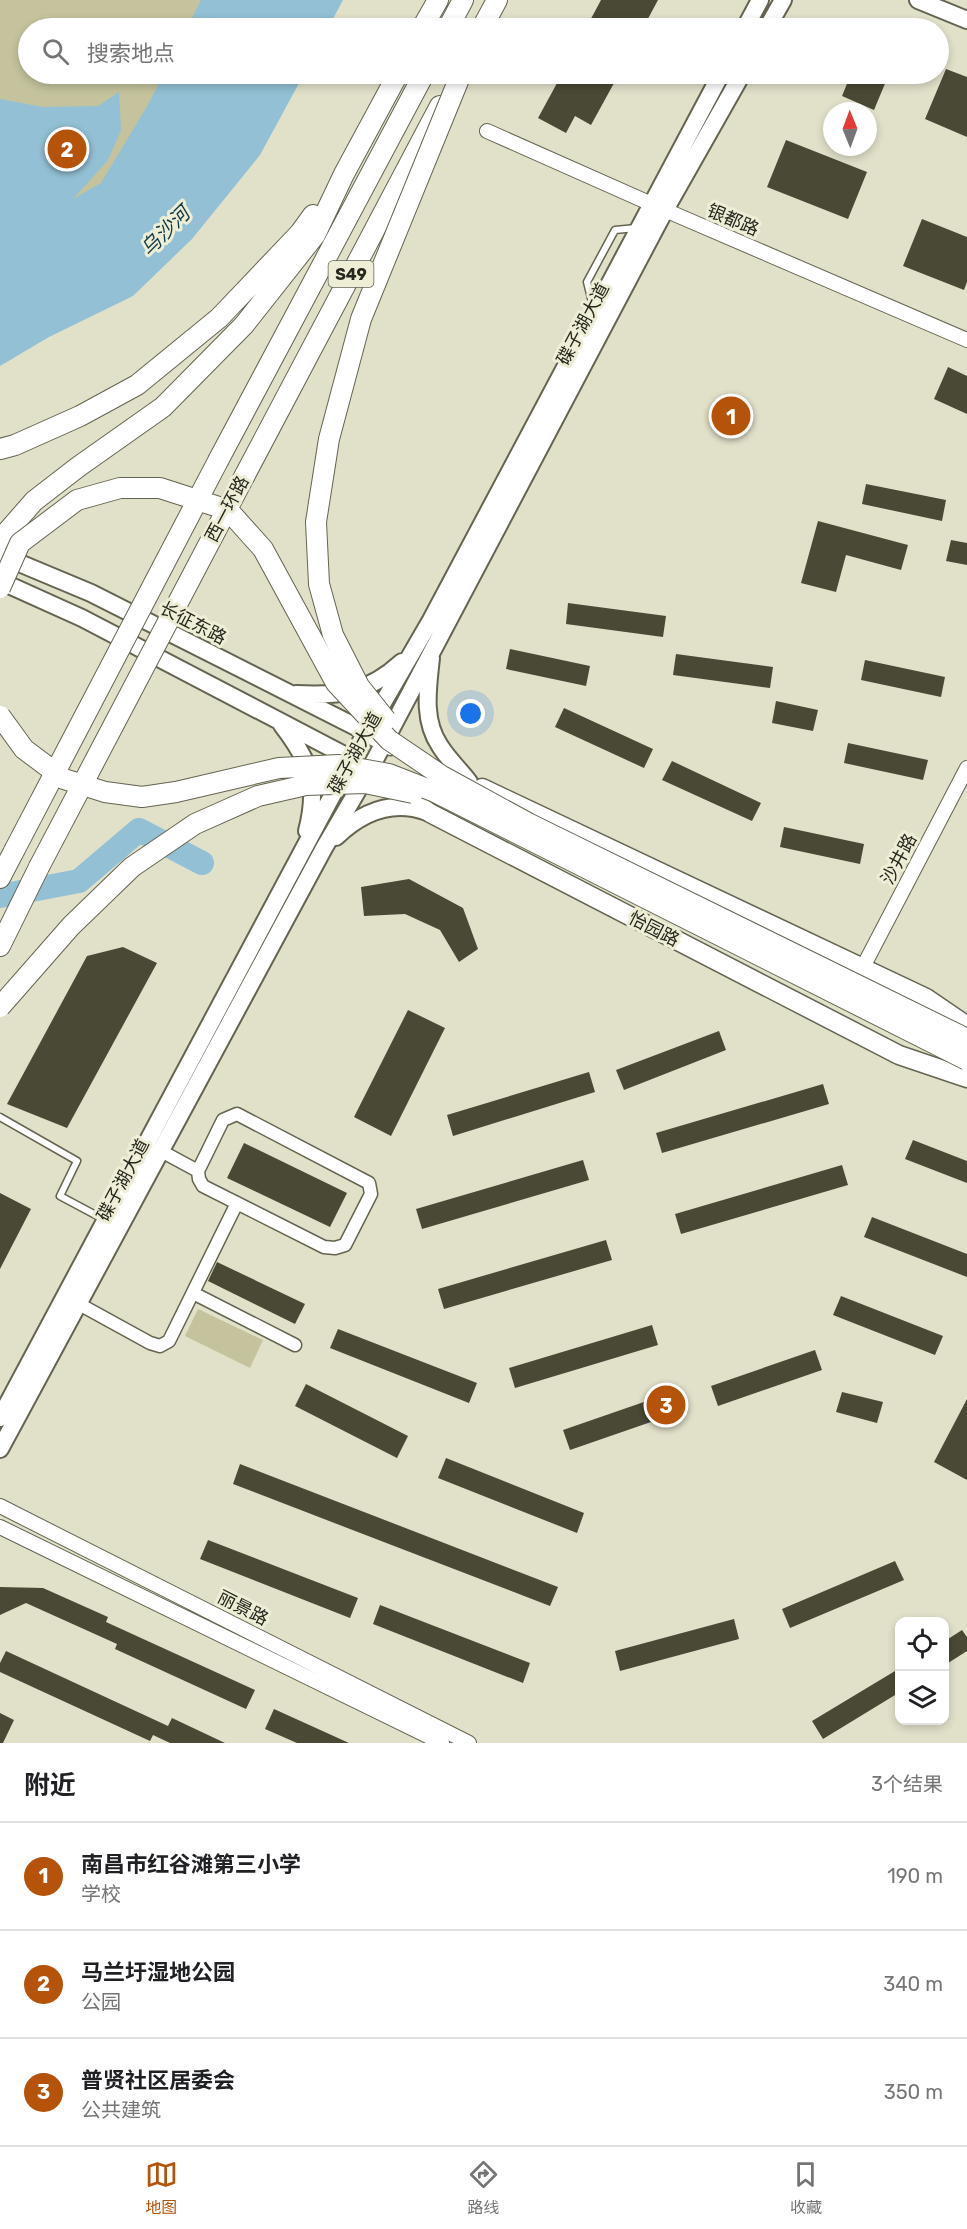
<!DOCTYPE html>
<html lang="zh">
<meta charset="utf-8">
<style>
body{margin:0;font-family:Rubik,"Noto Sans SC",sans-serif;background:#f6f6f6;color:#202124}
.controls{position:absolute;right:18px;bottom:18px;display:grid;overflow:hidden;border-radius:12px;box-shadow:0 3px 9px #0003}
.controls button{width:54px;height:54px;display:grid;place-items:center;padding:0;border:0;border-bottom:2px solid #e0e0e0;background:#fff;color:#202124;font:30px sans-serif}
.compass{position:absolute;left:823px;top:102px;width:54px;height:54px;border-radius:50%;background:#fff;box-shadow:0 3px 9px #0003;rotate:359deg}
.you{position:absolute;left:471px;top:714px;width:21px;height:21px;margin:-15px;border:4px solid #fff;border-radius:50%;background:#1a73e8;box-shadow:0 0 0 9px #1a73e833}
.badge{display:grid;place-items:center;width:39px;height:39px;border-radius:50%;background:#b45309;color:#fff;font-size:20px;font-weight:700}
.pin{position:absolute;translate:-50% -50%;border:3px solid #fff;box-shadow:0 2px 6px #0006}
.list{margin:0;padding:0;list-style:none}
h2{display:flex;justify-content:space-between;align-items:center;height:78px;margin:0;padding:0 24px;font-size:26px}
h2 small{font-size:20px;font-weight:400;color:#757577}
.list li{display:grid;grid-template-columns:39px 1fr auto;gap:18px;align-items:center;box-sizing:border-box;height:108px;padding:0 24px;border-top:2px solid #e0e0e0}
.list b{display:block;font-size:22px;white-space:nowrap}
.list p{margin:0;font-size:20px;white-space:nowrap;color:#757577}
.list em{font-size:20px;font-style:normal;color:#757577}
.icon{flex:none;width:33px;height:33px;fill:none;stroke:currentColor;stroke-width:2;stroke-linecap:round;stroke-linejoin:round}
.map{position:relative;flex:none;width:967px;height:1743px;overflow:hidden}
.search{position:absolute;background:#fff;box-shadow:0 3px 9px #0003;left:18px;right:18px;top:18px;height:66px;display:flex;align-items:center;gap:15px;box-sizing:border-box;padding:0 21px;border-radius:33px;color:#757577;font-size:22px}
.sheet{height:402px;background:#fff}
nav{display:flex;justify-content:space-around;align-items:center;box-sizing:border-box;height:84px;border-top:2px solid #e0e0e0;background:#fff;font-size:16px;color:#757577}
nav a{display:grid;justify-items:center;gap:3px}
nav .on{color:#b45309}
.map>svg:first-child{display:block}
.green{fill:#c4c39d}
.water{fill:#93c0d4}
.pier{fill:#e1e1ca}
.lines{fill:none;stroke-linecap:round;stroke-linejoin:round}
.river{stroke:#93c0d4;stroke-width:24}
.building{fill:#4a4936}
.service-casing{stroke:#656450;stroke-width:9}
.minor-casing{stroke:#656450;stroke-width:15}
.tertiary-casing{stroke:#656450;stroke-width:16}
.secondary-casing{stroke:#656450;stroke-width:20}
.primary-casing{stroke:#656450;stroke-width:21}
.trunk-casing{stroke:#656450;stroke-width:22}
.service{stroke:#fff;stroke-width:6}
.minor{stroke:#fff;stroke-width:12}
.tertiary{stroke:#fff;stroke-width:14}
.secondary{stroke:#fff;stroke-width:16}
.primary{stroke:#fff;stroke-width:18}
.trunk{stroke:#fff;stroke-width:20}
.trunk-bridge-casing{stroke:#656450;stroke-width:22;stroke-linecap:butt}
.trunk-bridge{stroke:#fff;stroke-width:20}
.labels{text-anchor:middle;stroke-width:6;stroke-linejoin:round;paint-order:stroke}
.shield{fill:#eeeed7;stroke:#636356;stroke-width:1.5}
.shield-label{font-size:16px;font-weight:bold;fill:#27271e}
.street-label{font-size:18px;fill:#27271e;stroke:#eeeed7}
.water-label{font-size:20px;font-style:italic;fill:#0f3847;stroke:#eeeed7}
</style>
<div class="map">
<svg width="967" height="1743" viewBox="0 0 967 1743">
<rect width="100%" height="100%" fill="#e1e1ca"/>
<path class="green" d="M0,0H215L203,28H28V74H183L97,199L0,235Z
M198,1309L263,1340L250,1368L185,1336Z"/>
<path class="water" d="M201,0H343L328,28H187Z
M164,74H304L260,155L192,239L133,296L49,337L0,366V99L43,107L98,106L119,92L121,130L108,160L73,199L101,183L146,108Z"/>
<path class="pier" d="M0,860L38,910L37,915L0,923Z"/>
<g class="lines">
<path class="river" d="M0,896L79,881L139,830L202,863"/>
</g>
<path class="building" d="M601,0H658L643,28H586Z
M946,69L967,77V137L925,119Z
M562,74H619L591,125L575,116L566,133L538,118Z
M851,74H889L874,110L842,96Z
M786,140L867,172L848,219L767,187Z
M922,219L967,237V282L964,290L903,266Z
M948,367L967,376V414L934,399Z
M866,484L946,500L942,521L862,504Z
M818,521L908,545L901,570L846,555L836,592L801,583Z
M951,540L967,543V565L946,561Z
M568,603L666,616L663,637L566,624Z
M510,649L590,666L586,686L506,669Z
M676,654L773,667L770,688L673,675Z
M865,660L945,677L941,697L861,680Z
M776,701L818,710L813,731L772,723Z
M564,708L653,749L644,768L555,727Z
M848,743L928,760L923,780L844,763Z
M672,761L761,803L752,821L662,780Z
M784,827L864,844L860,864L780,847Z
M409,879L463,908L478,949L459,962L440,930L405,914L364,916L361,887Z
M123,947L157,963L67,1128L7,1104L87,956Z
M408,1010L445,1028L391,1136L354,1117Z
M719,1031L726,1050L624,1090L616,1070Z
M589,1072L595,1092L453,1136L447,1115Z
M823,1084L829,1104L662,1153L656,1133Z
M913,1140L967,1161V1183L905,1159Z
M244,1143L347,1193L330,1227L227,1178Z
M583,1160L589,1180L422,1229L416,1209Z
M842,1165L848,1185L681,1234L675,1214Z
M0,1193L31,1209L0,1269Z
M872,1217L967,1254V1277L864,1237Z
M606,1240L612,1260L444,1309L438,1289Z
M217,1262L305,1304L295,1324L208,1281Z
M841,1296L943,1336L935,1355L833,1315Z
M652,1325L658,1345L515,1388L509,1368Z
M338,1329L477,1383L469,1403L330,1348Z
M815,1350L822,1370L718,1406L711,1386Z
M306,1384L408,1436L397,1458L295,1406Z
M842,1392L883,1402L877,1423L836,1412Z
M667,1394L674,1414L570,1450L563,1430Z
M967,1399V1480L934,1462Z
M446,1458L584,1513L577,1533L438,1478Z
M240,1464L558,1587L550,1606L233,1484Z
M208,1540L358,1598L350,1618L200,1559Z
M895,1561L904,1580L790,1628L782,1609Z
M0,1587L43,1588L108,1617L106,1622L255,1690L246,1709L115,1649L117,1644L26,1603L0,1615Z
M380,1605L530,1663L523,1683L373,1624Z
M734,1619L739,1639L620,1671L615,1651Z
M962,1630L967,1637V1651L945,1665V1641Z
M6,1651L168,1726L172,1718L225,1743H170L153,1735L150,1741L0,1672V1663Z
M900,1668V1692L823,1739L812,1721Z
M274,1709L349,1743H297L265,1729Z
M0,1713L14,1720L3,1743H0Z"/>
<g class="lines">
<defs>
<path id="service" d="M593,306L587,282L615,230L636,228
M0,1117L77,1161L60,1196L105,1220"/>
<path id="minor" d="M161,1151L198,1171L223,1120L237,1114L369,1183L371,1194L345,1245L335,1248L324,1247L203,1186L199,1179L198,1171
M193,1293L295,1345
M79,1304L150,1343L160,1346L169,1341L237,1203"/>
<path id="tertiary" d="M487,131L665,210L967,340
M863,967L967,768
M0,1506L469,1743
M0,1527L442,1743"/>
<path id="secondary" d="M918,0L967,20
M745,28L760,0
M767,28L783,0
M0,555L91,593L366,732
M0,581L82,618L352,759
M431,658C428,687 422,720 440,746C448,759 460,770 469,782
M296,694C341,696 367,694 402,662
M282,725C310,761 319,785 307,831
M336,837C362,812 392,799 427,812
M0,1418L366,732L431,620L721,74
M0,1449L324,848L369,771L665,210L742,74"/>
<path id="primary" d="M366,732L391,746
M482,788L926,998L967,1026
M396,789L430,813L899,1055L967,1078"/>
<path id="trunk" d="M422,28L438,0
M448,28L463,0
M482,28L497,0
M0,449L15,445L80,416L137,385L219,318L300,233L313,215
M219,459L424,74
M245,475L440,106
M0,540L34,501L78,467L163,407L244,325L315,235L344,174L398,74
M0,878L14,851
M0,946L39,867"/>
</defs>
<use href="#service" class="service-casing"/>
<use href="#minor" class="minor-casing"/>
<use href="#tertiary" class="tertiary-casing"/>
<use href="#secondary" class="secondary-casing"/>
<use href="#primary" class="primary-casing"/>
<use href="#trunk" class="trunk-casing"/>
<use href="#service" class="service"/>
<use href="#minor" class="minor"/>
<use href="#tertiary" class="tertiary"/>
<use href="#secondary" class="secondary"/>
<use href="#primary" class="primary"/>
<use href="#trunk" class="trunk"/>
<defs>
<path id="trunk-bridge" d="M0,588L20,543L77,500L120,488H160L228,510L263,549L336,683L389,740L442,776L528,823L967,1039
M0,716L24,749L64,779L105,792L142,797L176,792L279,768L339,765L389,774L435,792L967,1060
M386,720L359,686L333,635L319,584L316,522L329,439L361,319L461,74
M14,851L219,459
M39,867L245,475
M0,1007L71,926L132,867L195,824L258,796L306,785L365,783L413,793"/>
</defs>
<use href="#trunk-bridge" class="trunk-bridge-casing"/>
<use href="#trunk-bridge" class="trunk-bridge"/>
</g>
<g class="labels">
<rect class="shield" x="328.5" y="261" width="45" height="26" rx="4.5"/>
<g class="shield-label">
<text x="351" y="280">S49</text>
</g>
<g class="street-label">
<text transform="translate(733 220) rotate(23)" y="6">银都路</text>
<text transform="translate(583 324) rotate(-62)" y="6">碟子湖大道</text>
<text transform="translate(227 509) rotate(-62)" y="6">西一环路</text>
<text transform="translate(193 623) rotate(27)" y="6">长征东路</text>
<text transform="translate(355 753) rotate(-61)" y="6">碟子湖大道</text>
<text transform="translate(899 859) rotate(-62)" y="6">沙井路</text>
<text transform="translate(654 929) rotate(27)" y="6">怡园路</text>
<text transform="translate(123 1180) rotate(-62)" y="6">碟子湖大道</text>
<text transform="translate(243 1608) rotate(27)" y="6">丽景路</text>
</g>
<g class="water-label">
<text transform="translate(165 231) rotate(-45)" y="7">乌沙河</text>
</g>
</g>
</svg>
<div class="controls">
<button><svg class="icon" aria-label="locate" viewBox="0 0 24 24"><circle cx="12" cy="12" r="6"/><path d="M12 2v4M12 18v4M2 12h4M18 12h4"/></svg></button>
<button><svg class="icon" aria-label="layers" viewBox="0 0 24 24"><path d="M12 4l9 5-9 5-9-5zM3 14l9 5 9-5"/></svg></button>
</div>
<svg class="compass" viewBox="-18 -18 36 36"><path d="M0-13l5 13h-10z" fill="#e53935"/><path d="M0 13l5-13h-10z" fill="#757577"/></svg>
<div class="you"></div>
<div class="pin badge" style="left:731px;top:416px">1</div>
<div class="pin badge" style="left:67px;top:149px">2</div>
<div class="pin badge" style="left:666px;top:1405px">3</div>
<div class="search"><svg class="icon" aria-label="search" viewBox="0 0 24 24"><circle cx="10" cy="10" r="6"/><path d="M15 15l6 6"/></svg>搜索地点</div>
</div>
<section class="sheet">
<h2>附近<small>3个结果</small></h2>
<ul class="list">
<li><span class="badge">1</span><div><b>南昌市红谷滩第三小学</b><p>学校</p></div><em>190 m</em></li>
<li><span class="badge">2</span><div><b>马兰圩湿地公园</b><p>公园</p></div><em>340 m</em></li>
<li><span class="badge">3</span><div><b>普贤社区居委会</b><p>公共建筑</p></div><em>350 m</em></li>
</ul>
</section>
<nav>
<a class="on"><svg class="icon" aria-label="map" viewBox="0 0 24 24"><path d="M3 6l6-2 6 2 6-2v14l-6 2-6-2-6 2zM9 4v14M15 6v14"/></svg>地图</a>
<a><svg class="icon" aria-label="directions" viewBox="0 0 24 24"><path d="M12 3l9 9-9 9-9-9zM9 14v-3h6M13 9l2 2-2 2"/></svg>路线</a>
<a><svg class="icon" aria-label="saved" viewBox="0 0 24 24"><path d="M7 4h10v16l-5-4-5 4z"/></svg>收藏</a>
</nav>
